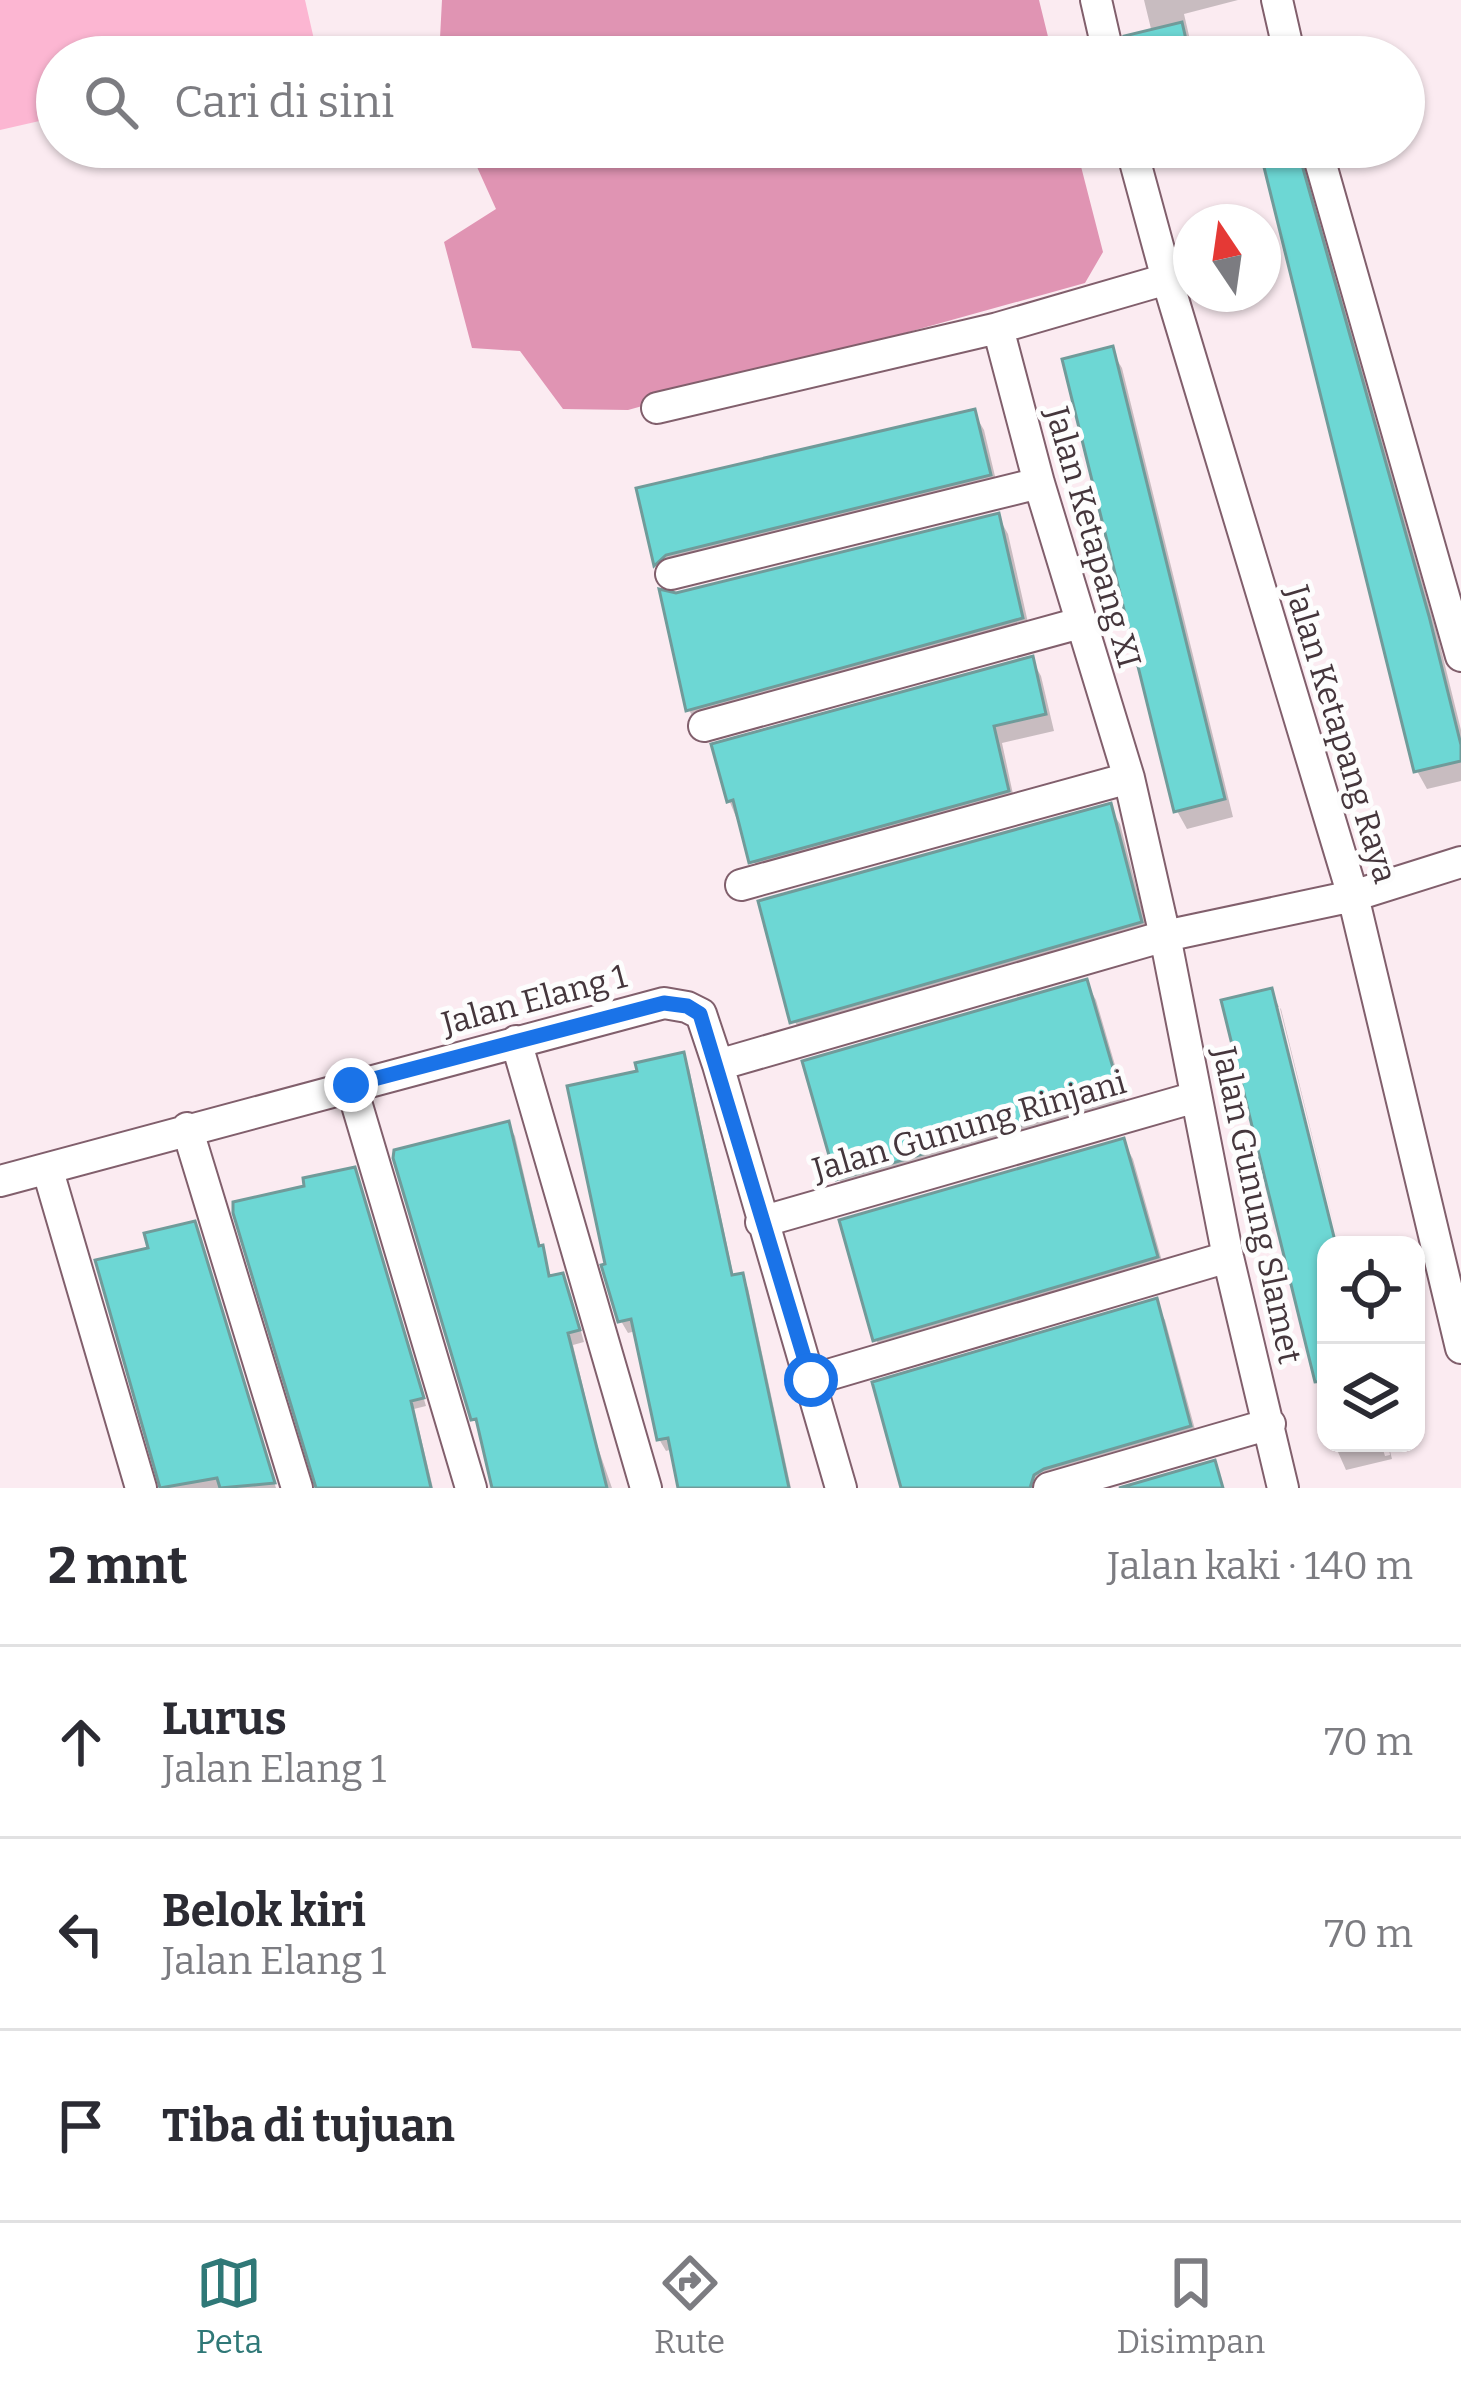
<!DOCTYPE html>
<html lang="id">
<meta charset="utf-8">
<style>
body{margin:0;font-family:Bitter,serif;background:#f2f2f3;color:#2b2b33}
.controls{position:absolute;right:36px;bottom:36px;display:grid;overflow:hidden;border-radius:24px;box-shadow:0 3px 9px #0004}
.controls button{width:108px;height:108px;display:grid;place-items:center;padding:0;border:0;border-bottom:3px solid #e1e1e2;background:#fff;color:#2b2b33;font:60px sans-serif}
.compass{position:absolute;left:1173px;top:204px;width:108px;height:108px;border-radius:50%;background:#fff;box-shadow:0 3px 9px #0004;rotate:347deg}
.stop{position:absolute;width:36px;height:36px;margin:-27px;border:9px solid #1a73e8;border-radius:50%;background:#fff}
.stop.end{background:#1a73e8;border-color:#fff;box-shadow:0 3px 12px #0008}
.list{margin:0;padding:0;list-style:none}
h2{display:flex;justify-content:space-between;align-items:center;height:156px;margin:0;padding:0 48px;font-size:51px}
h2 small{font-size:39px;font-weight:400;color:#7c7c81}
.list li{display:grid;grid-template-columns:78px 1fr auto;gap:36px;align-items:center;box-sizing:border-box;height:192px;padding:0 48px;border-top:3px solid #e1e1e2}
.list b{display:block;font-size:45px;white-space:nowrap}
.list p{margin:0;font-size:39px;white-space:nowrap;color:#7c7c81}
.list em{font-size:39px;font-style:normal;color:#7c7c81}
.icon{flex:none;width:66px;height:66px;fill:none;stroke:currentColor;stroke-width:2;stroke-linecap:round;stroke-linejoin:round}
.map{position:relative;flex:none;width:1461px;height:1488px;overflow:hidden}
.search{position:absolute;background:#fff;box-shadow:0 3px 9px #0004;left:36px;right:36px;top:36px;height:132px;display:flex;align-items:center;gap:30px;box-sizing:border-box;padding:0 42px;border-radius:66px;color:#7c7c81;font-size:45px}
.sheet{height:732px;background:#fff}
nav{display:flex;justify-content:space-around;align-items:center;box-sizing:border-box;height:168px;border-top:3px solid #e1e1e2;background:#fff;font-size:33px;color:#7c7c81}
nav a{display:grid;justify-items:center;gap:6px}
nav .on{color:#2f7877}
.map>svg:first-child{display:block}
.green{fill:#fcb6d2}
.water{fill:#e094b3}
.shadow{fill:#0003}
.building{fill:#6dd7d4;stroke:#709b9a;stroke-width:3}
.lines{fill:none;stroke-linecap:round;stroke-linejoin:round}
.street-casing{stroke:#815f6c;stroke-width:34}
.street{stroke:#fff;stroke-width:30}
.route{stroke:#1a73e8;stroke-width:15}
.labels{text-anchor:middle;stroke-width:10;stroke-linejoin:round;paint-order:stroke}
.street-label{font-size:33px;fill:#45363c;stroke:#fdfdfd}
</style>
<div class="map">
<svg width="1461" height="1488" viewBox="0 0 1461 1488">
<rect width="100%" height="100%" fill="#fbebf1"/>
<path class="green" d="M0,0H305L318,57H57V117L0,130Z"/>
<path class="water" d="M442,0H1039L1053,57H439Z
M468,147H1076L1103,252L1085,283L628,410L563,409L520,351L472,348L444,242L496,209Z"/>
<path class="shadow" d="M1144,0H1238L1184,14L1194,57H1129L1152,33Z
M1262,147H1317L1306,160V173L1438,637L1461,730V781L1427,789L1417,771Z
M1111,350L1122,368L1233,817L1187,829L1177,811Z
M974,413L984,430L999,493L666,581L657,565L639,490Z
M998,516L1008,534L1031,636L699,728L689,710L676,596Z
M1032,660L1041,676L1054,731L1002,743L1016,808L761,878L729,800Z
M1109,807L1120,824L1150,940L805,1040L795,1022L762,903Z
M1086,982L1096,1000L1129,1113L849,1197L839,1179Z
M1271,991L1279,1007H1274L1332,1245H1326V1412L1225,1003Z
M1280,1008L1281,1009L1339,1245Z
M682,1056L689,1068L734,1278L741,1276L748,1288L791,1488H682L673,1449L666,1451L659,1439L636,1331L628,1333L621,1321L640,1073Z
M508,1124L515,1136L541,1248L552,1279L562,1277L569,1289L584,1342L573,1345L596,1442L612,1488H495L482,1432L474,1419Z
M1123,1141L1133,1159L1166,1275L886,1358L876,1340L843,1222Z
M358,1178L426,1406L414,1409L433,1488H319Z
M198,1233L276,1488H162Z
M1155,1302L1165,1320L1199,1444L1052,1488H904Z
M1334,1443H1381L1385,1456L1390,1455L1388,1443L1392,1459L1346,1470Z"/>
<path class="building" d="M1182,22L1190,57H1128L1124,36Z
M1259,147H1297L1429,616L1461,745V761L1414,772Z
M1113,346L1225,799L1174,812L1062,359Z
M975,409L991,475L666,555L654,566L636,488Z
M999,513L1023,618L686,711L659,589L676,593Z
M1033,656L1046,714L994,726L1009,791L749,863L733,800L727,802L711,744Z
M1111,803L1142,922L790,1023L758,901Z
M1087,979L1121,1095L836,1180L802,1061Z
M1272,988L1336,1245H1326V1381L1315,1382L1221,1000Z
M684,1052L732,1275L743,1273L789,1488H678L668,1438L657,1440L631,1319L618,1322L601,1265L605,1264L567,1086L637,1071L635,1063Z
M509,1121L539,1246L543,1245L549,1276L563,1273L580,1330L568,1333L607,1488H492L476,1419L471,1420L393,1158L394,1150Z
M1124,1138L1158,1257L873,1341L839,1220Z
M355,1167L424,1398L411,1401L431,1488H316L233,1213V1202L304,1186L303,1178Z
M195,1221L275,1483L220,1488L217,1478L160,1488L95,1260L148,1248L144,1233Z
M1157,1298L1191,1426L1044,1469L1034,1475L1030,1488H901L872,1382Z
M1215,1460L1223,1488H1119Z"/>
<g class="lines">
<defs>
<path id="street" d="M1096,0L1109,57
M1277,0L1290,57
M1131,147L1167,279L1353,896L1461,1348
M1316,147L1461,656
M1167,279L998,328L1039,483L1129,778L1165,936L1228,1257L1283,1488
M657,408L998,328
M671,574L1039,483
M704,726L1080,623
M741,885L1129,778
M516,1041L646,1488
M718,1065L1165,936L1353,896L1461,862
M351,1085L471,1488
M187,1128L297,1488
M48,1171L141,1488
M0,1181L664,1003L687,1007L701,1014L718,1065L841,1488
M761,1222L1196,1097
M811,1380L1228,1257
M1049,1488L1270,1424"/>
</defs>
<use href="#street" class="street-casing"/>
<use href="#street" class="street"/>
</g>
<g class="lines">
<path class="route" d="M351,1085L664,1003L687,1006L700,1014L811,1380"/>
</g>
<g class="labels">
<g class="street-label">
<text transform="translate(1094 537) rotate(74)" y="12">Jalan Ketapang XI</text>
<text transform="translate(1342 734) rotate(73)" y="12">Jalan Ketapang Raya</text>
<text transform="translate(534 999) rotate(-15)" y="12">Jalan Elang 1</text>
<text transform="translate(969 1125) rotate(-16)" y="12">Jalan Gunung Rinjani</text>
<text transform="translate(1258 1205) rotate(78)" y="12">Jalan Gunung Slamet</text>
</g>
</g>
</svg>
<div class="controls">
<button><svg class="icon" aria-label="locate" viewBox="0 0 24 24"><circle cx="12" cy="12" r="6"/><path d="M12 2v4M12 18v4M2 12h4M18 12h4"/></svg></button>
<button><svg class="icon" aria-label="layers" viewBox="0 0 24 24"><path d="M12 4l9 5-9 5-9-5zM3 14l9 5 9-5"/></svg></button>
</div>
<svg class="compass" viewBox="-18 -18 36 36"><path d="M0-13l5 13h-10z" fill="#e53935"/><path d="M0 13l5-13h-10z" fill="#7c7c81"/></svg>
<div class="stop" style="left:811px;top:1380px"></div>
<div class="stop end" style="left:351px;top:1085px"></div>
<div class="search"><svg class="icon" aria-label="search" viewBox="0 0 24 24"><circle cx="10" cy="10" r="6"/><path d="M15 15l6 6"/></svg>Cari di sini</div>
</div>
<section class="sheet">
<h2>2 mnt<small>Jalan kaki · 140 m</small></h2>
<ul class="list">
<li><svg class="icon" aria-label="ahead" viewBox="0 0 24 24"><path d="M12 20V5M6 11l6-6 6 6"/></svg><div><b>Lurus</b><p>Jalan Elang 1</p></div><em>70 m</em></li>
<li><svg class="icon" aria-label="left" viewBox="0 0 24 24"><path d="M17 20v-9H6M10 6l-5 5 5 5"/></svg><div><b>Belok kiri</b><p>Jalan Elang 1</p></div><em>70 m</em></li>
<li><svg class="icon" aria-label="arrive" viewBox="0 0 24 24"><path d="M6 21V4h12l-3 4 3 4H6"/></svg><div><b>Tiba di tujuan</b></div></li>
</ul>
</section>
<nav>
<a class="on"><svg class="icon" aria-label="map" viewBox="0 0 24 24"><path d="M3 6l6-2 6 2 6-2v14l-6 2-6-2-6 2zM9 4v14M15 6v14"/></svg>Peta</a>
<a><svg class="icon" aria-label="directions" viewBox="0 0 24 24"><path d="M12 3l9 9-9 9-9-9zM9 14v-3h6M13 9l2 2-2 2"/></svg>Rute</a>
<a><svg class="icon" aria-label="saved" viewBox="0 0 24 24"><path d="M7 4h10v16l-5-4-5 4z"/></svg>Disimpan</a>
</nav>
